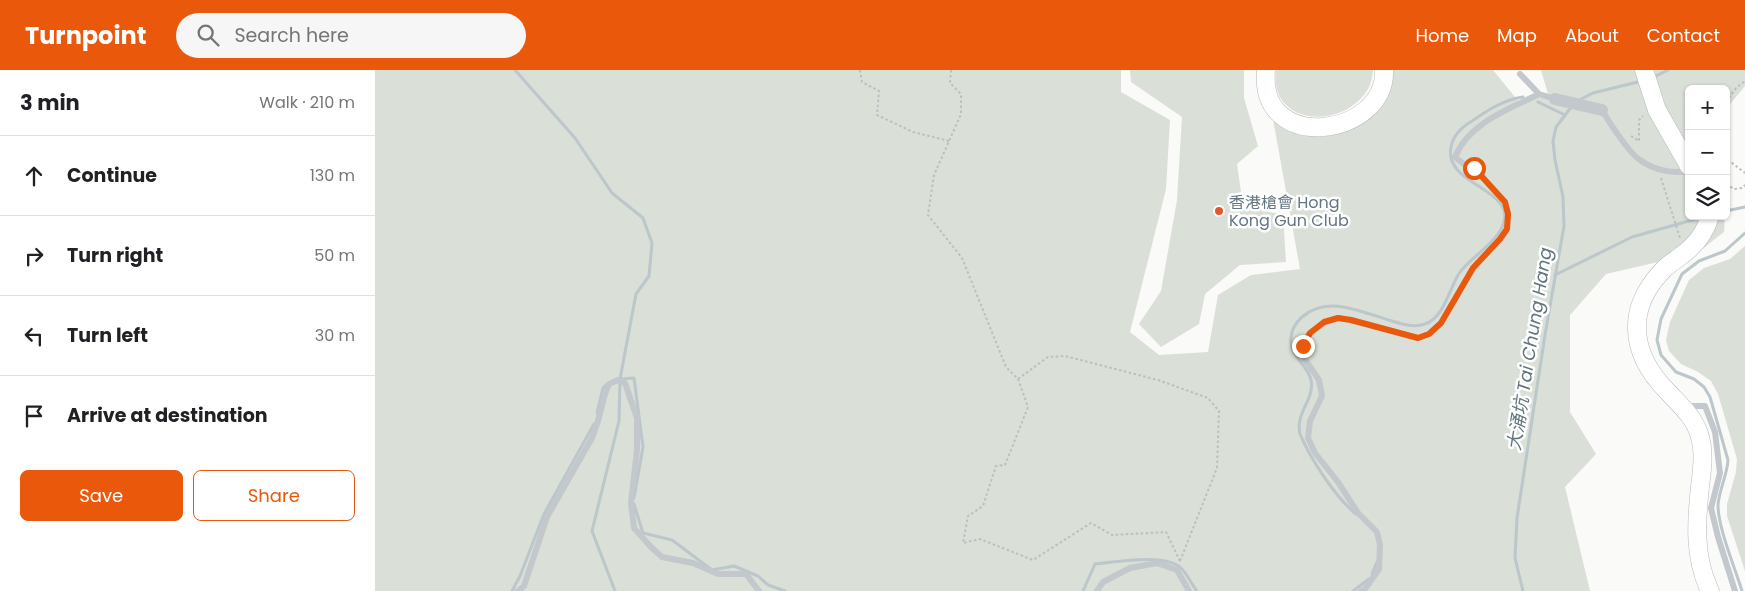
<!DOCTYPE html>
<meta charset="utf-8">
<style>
body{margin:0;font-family:Poppins,"Noto Sans TC",sans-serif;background:#f6f6f6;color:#202124}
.controls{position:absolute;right:15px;top:15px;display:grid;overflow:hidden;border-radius:8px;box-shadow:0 1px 4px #0004}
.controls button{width:45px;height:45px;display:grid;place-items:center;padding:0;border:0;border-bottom:1px solid #e0e0e0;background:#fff;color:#202124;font:25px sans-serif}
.stop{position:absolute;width:15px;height:15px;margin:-11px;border:4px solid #ea580c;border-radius:50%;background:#fff}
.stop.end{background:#ea580c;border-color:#fff;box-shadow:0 1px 5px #0008}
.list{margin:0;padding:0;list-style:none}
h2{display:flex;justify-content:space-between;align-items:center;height:65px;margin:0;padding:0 20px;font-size:21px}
h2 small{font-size:16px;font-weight:400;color:#757577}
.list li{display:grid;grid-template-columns:32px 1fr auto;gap:15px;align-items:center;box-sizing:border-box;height:80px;padding:0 20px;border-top:1px solid #e0e0e0}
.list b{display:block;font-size:19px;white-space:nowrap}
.list em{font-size:16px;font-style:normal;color:#757577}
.actions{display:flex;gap:10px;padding:15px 20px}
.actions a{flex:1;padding:11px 0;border:1px solid #ea580c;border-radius:8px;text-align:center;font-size:18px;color:#ea580c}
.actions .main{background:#ea580c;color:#fff}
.icon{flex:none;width:28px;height:28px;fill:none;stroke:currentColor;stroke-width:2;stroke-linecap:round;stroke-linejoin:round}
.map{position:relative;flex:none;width:1370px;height:521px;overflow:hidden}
header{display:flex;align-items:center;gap:30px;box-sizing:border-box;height:70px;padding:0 25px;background:#ea580c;color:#fff}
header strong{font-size:24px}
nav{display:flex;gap:28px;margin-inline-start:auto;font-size:18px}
.search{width:350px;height:45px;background:#f6f6f6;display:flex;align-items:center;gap:12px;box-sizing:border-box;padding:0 18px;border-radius:28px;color:#757577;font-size:19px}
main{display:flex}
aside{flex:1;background:#fff}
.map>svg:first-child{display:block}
.green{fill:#dadfd7}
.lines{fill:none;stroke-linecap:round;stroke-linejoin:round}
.stream{stroke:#bbc7cb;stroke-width:3}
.secondary-casing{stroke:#b3babf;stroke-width:19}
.path{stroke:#bbbfc2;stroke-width:2;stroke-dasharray:2.5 2.5;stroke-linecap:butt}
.lane{stroke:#c3c8cc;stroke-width:6}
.street{stroke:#c3c8cc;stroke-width:12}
.secondary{stroke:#fff;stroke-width:18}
.route{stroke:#ea580c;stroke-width:6}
.poi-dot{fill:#e4572e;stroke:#fff;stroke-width:2}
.labels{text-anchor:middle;stroke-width:5;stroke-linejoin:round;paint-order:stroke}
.poi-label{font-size:16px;fill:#657683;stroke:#fff;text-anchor:start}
.water-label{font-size:18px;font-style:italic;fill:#60757c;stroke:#fff}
</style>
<header>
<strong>Turnpoint</strong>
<div class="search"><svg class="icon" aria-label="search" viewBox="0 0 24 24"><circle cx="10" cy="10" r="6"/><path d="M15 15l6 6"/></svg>Search here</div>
<nav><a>Home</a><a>Map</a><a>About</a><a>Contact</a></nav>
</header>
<main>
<aside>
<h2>3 min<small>Walk · 210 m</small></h2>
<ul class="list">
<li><svg class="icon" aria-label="ahead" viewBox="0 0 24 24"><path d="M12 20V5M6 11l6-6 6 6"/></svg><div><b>Continue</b></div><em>130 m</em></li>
<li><svg class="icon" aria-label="right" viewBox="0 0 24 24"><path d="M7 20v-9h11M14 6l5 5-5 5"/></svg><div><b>Turn right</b></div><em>50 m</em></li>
<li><svg class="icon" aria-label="left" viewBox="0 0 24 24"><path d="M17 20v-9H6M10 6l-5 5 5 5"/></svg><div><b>Turn left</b></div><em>30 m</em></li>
<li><svg class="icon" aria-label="arrive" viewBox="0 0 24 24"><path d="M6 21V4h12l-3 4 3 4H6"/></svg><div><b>Arrive at destination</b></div></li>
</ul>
<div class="actions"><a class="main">Save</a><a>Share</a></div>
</aside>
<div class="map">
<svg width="1370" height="521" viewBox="0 0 1370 521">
<rect width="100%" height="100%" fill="#fafaf8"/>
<path class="green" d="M0,0H746V22L795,50L791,119L755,262L784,285L833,282L843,225L876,205L925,199L898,49C928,72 960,73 991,49C999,43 1007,36 1011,27C1015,18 1016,9 1017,0H1118L1144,32L1173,24L1166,0H1370V16L1351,39V19H1314V146H1350L1349,162L1322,183L1231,204L1195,245V342L1221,384L1190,417L1215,521H0Z
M755,0H869V28L883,76L862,94L868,136L908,145L911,192L865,195L830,224L824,254L786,277L764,254L786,221L802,130L807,47L756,12Z
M901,0H998V1C997,7 996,14 993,19C969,60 894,57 901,0Z
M1370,176V501L1352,446V434L1361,402L1362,389L1343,324L1336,311L1323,302L1306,294L1294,281L1291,270L1295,252L1314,210L1329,198L1355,189Z"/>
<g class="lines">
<path class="stream" d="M140,0L200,68L237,123L268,148L277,173L274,206L261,224L245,309L244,351L217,461L240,521
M1277,8L1293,0
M1204,30L1218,23L1267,11
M1163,32L1190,45
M1351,141L1370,137
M1180,205L1257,167L1328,147
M246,309L259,308L268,377L259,428
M222,343L228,318L232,314
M259,434L268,463L297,470L337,500L359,496L383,506L393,515L410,521
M981,444C960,427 935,388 925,364C920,342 940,330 936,310C933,296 918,288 916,274C915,264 919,254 927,247C953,224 988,243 1017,251C1027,254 1039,258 1050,254C1068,248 1074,221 1083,205C1094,188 1114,179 1125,161C1150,118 1068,118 1076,77C1078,65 1087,57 1097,51C1113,40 1128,30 1148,27
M997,504L1002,492
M137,521L145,506L169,444L219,354
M708,521L720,494C742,492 789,483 806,498C813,505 816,514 822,521
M978,521L994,509
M1148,521L1140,488L1142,448L1170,265L1189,156L1188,127L1180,90L1178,71L1181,57L1197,36
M1367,521C1360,498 1343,458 1343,435C1344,420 1352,406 1353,390L1335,327L1329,317L1319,309L1301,302L1286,285L1282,270L1286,249L1307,204L1324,191L1350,181L1370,163"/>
<defs>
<path id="secondary" d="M891,0C883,86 1012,66 1009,0
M1269,0L1282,40L1314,96
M1335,521C1319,488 1321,453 1325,417C1327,400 1330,381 1324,364C1319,347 1305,335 1293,322C1272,301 1258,275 1263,245C1266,228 1277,211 1289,199C1294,194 1301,190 1307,185C1321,175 1330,163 1335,146"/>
</defs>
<use href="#secondary" class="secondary-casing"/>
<path class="path" d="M485,0L487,12L504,21L502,45L538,62L574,71
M576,0L575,13L586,24V44L559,105L553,145L587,188L631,297L643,309L653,337L630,395L621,396L608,436L593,446L588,473L605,469L658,490L716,453L737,465L791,462L805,491
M1351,32L1361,18L1370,11
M1256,66L1264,71V50L1268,46
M1351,85L1352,89L1370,103
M1286,108L1305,168
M1351,114L1359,119L1367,118L1370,115
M643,309L673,287L690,286L783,310L833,328L844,341L842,398L805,491"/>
<path class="lane" d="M1145,4L1164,24L1180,29
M1227,40C1234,52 1254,83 1265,90C1279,100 1297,104 1314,101
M1311,340L1318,336H1330L1340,362L1345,403L1336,438L1343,467L1360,521
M143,521L149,516L172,447L217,368L223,351L230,324L234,314L243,310L250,313L262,348V380L256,433L259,458L276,477L287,487L318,493L343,504H371L384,521
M722,521L728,512L755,498L782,493L802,500L814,521
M986,521L990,519L1004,499L1005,475L1002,462L983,443L963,412L940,383L933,368L935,351L947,326L944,310L929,288L928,276L935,263L949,253L963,248L976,250L1043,268L1054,264L1066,253L1098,198L1125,169L1132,159L1133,143L1130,132L1099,98L1090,95L1080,87C1094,53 1134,39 1164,24"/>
<path class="street" d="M1180,29L1227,40"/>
<use href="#secondary" class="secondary"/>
</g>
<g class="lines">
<path class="route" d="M928,276L935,263L949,252L963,248L976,250L1043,268L1054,264L1066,253L1098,198L1125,169L1132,159L1133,144L1130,132L1099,98"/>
</g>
<circle class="poi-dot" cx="844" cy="141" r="5"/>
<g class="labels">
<g class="poi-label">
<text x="854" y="138">香港槍會 Hong<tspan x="854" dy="18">Kong Gun Club</tspan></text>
</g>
<g class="water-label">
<text transform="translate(1155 279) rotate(-81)" y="6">大涌坑 Tai Chung Hang</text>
</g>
</g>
</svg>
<div class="controls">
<button>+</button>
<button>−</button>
<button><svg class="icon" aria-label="layers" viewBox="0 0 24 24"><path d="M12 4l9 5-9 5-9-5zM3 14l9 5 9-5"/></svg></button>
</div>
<div class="stop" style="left:1099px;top:98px"></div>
<div class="stop end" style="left:928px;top:276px"></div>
</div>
</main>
